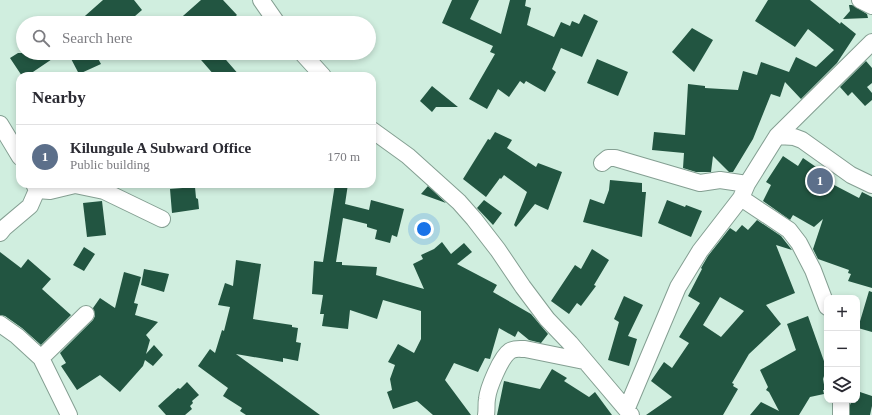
<!DOCTYPE html>
<meta charset="utf-8">
<style>
body{margin:0;font-family:Georgia,serif;background:#f2f2f3;color:#2b2b33}
.controls{position:absolute;right:12px;bottom:12px;display:grid;overflow:hidden;border-radius:8px;box-shadow:0 2px 6px #0003}
.controls button{width:36px;height:36px;display:grid;place-items:center;padding:0;border:0;border-bottom:1px solid #e1e1e2;background:#fff;color:#2b2b33;font:20px sans-serif}
.you{position:absolute;left:424px;top:229px;width:14px;height:14px;margin:-10px;border:3px solid #fff;border-radius:50%;background:#1a73e8;box-shadow:0 0 0 6px #1a73e833}
.badge{display:grid;place-items:center;width:26px;height:26px;border-radius:50%;background:#7c3aed;color:#fff;font-size:13px;font-weight:700}
.pin{position:absolute;translate:-50% -50%;border:2px solid #fff;box-shadow:0 1px 4px #0006}
.list{margin:0;padding:0;list-style:none}
h2{display:flex;justify-content:space-between;align-items:center;height:52px;margin:0;padding:0 16px;font-size:17px}
h2 small{font-size:13px;font-weight:400;color:#7c7c81}
.list li{display:grid;grid-template-columns:26px 1fr auto;gap:12px;align-items:center;box-sizing:border-box;height:64px;padding:0 16px;border-top:1px solid #e1e1e2}
.list b{display:block;font-size:15px;white-space:nowrap}
.list p{margin:0;font-size:13px;white-space:nowrap;color:#7c7c81}
.list em{font-size:13px;font-style:normal;color:#7c7c81}
.icon{flex:none;width:22px;height:22px;fill:none;stroke:currentColor;stroke-width:2;stroke-linecap:round;stroke-linejoin:round}
.map{position:relative;flex:none;width:872px;height:415px;overflow:hidden}
.search{position:absolute;background:#fff;box-shadow:0 2px 6px #0003;left:16px;top:16px;width:360px;height:44px;display:flex;align-items:center;gap:10px;box-sizing:border-box;padding:0 14px;border-radius:22px;color:#7c7c81;font-size:15px}
.panel{position:absolute;background:#fff;box-shadow:0 2px 6px #0003;left:16px;top:72px;width:360px;height:116px;border-radius:12px}
.map>svg:first-child{display:block}
.building{fill:#225541;fill-rule:evenodd}
.lines{fill:none;stroke-linecap:round;stroke-linejoin:round}
.minor-casing{stroke:#849f92;stroke-width:18}
.minor{stroke:#fff;stroke-width:16}
</style>
<div class="map">
<svg width="872" height="415" viewBox="0 0 872 415">
<rect width="100%" height="100%" fill="#d0eedf"/>
<path class="building" d="M103,0H134L142,10L127,23H77Z
M201,0H223L237,15L228,23H175Z
M452,0H479L470,19L501,34L510,0H526L525,6L531,8L527,25L554,37L561,22L570,26L572,21L579,24L584,14L598,21L582,57L561,48L552,69L556,72L545,92L526,81L524,84L520,81L509,97L498,89L487,109L469,99L495,54L490,52L493,46L442,23Z
M768,0H810L840,24L841,22L856,34L837,63L801,99L785,82L780,97L771,94L753,139L733,172H729L713,156L711,172H696L683,168L684,153L652,150L654,132L685,135L688,84L705,86V88L738,90L743,71L757,75L761,62L789,72L796,57L816,67L834,50L808,29L795,47L755,21Z
M849,5H852L867,14L868,18L843,19L850,11Z
M692,28L713,40L694,72L672,52Z
M18,53H61L27,76H22L10,58Z
M68,53H95L101,64L79,74Z
M195,53H220L240,76H215Z
M597,59L628,72L618,96L587,83Z
M866,61L872,68V83L867,87L872,93V100L865,106L852,92L848,96L840,87Z
M432,86L458,107H436L432,112L420,101Z
M495,132L512,140L507,148L536,167L538,163L562,172L548,210L535,204L516,227L514,225L527,192L504,175L501,179L500,178L486,197L463,179L488,139L490,140Z
M783,156L798,166L803,158L819,169L815,175L859,198L862,192L872,197V288L848,281L851,274L848,273L849,270L818,259L813,249L823,219L814,227L793,215L790,220L763,201L771,185L766,182Z
M610,180L642,183V192H646L642,237L583,222L590,199L604,204L609,190Z
M335,184H348L345,204L369,210L371,200L404,209L397,237L392,235L390,243L375,239L377,230L367,227V224L343,218L336,262H342V265L377,267L376,275L424,289L413,264L423,259L421,255L434,249L442,242L451,254L464,243L472,252L457,264L497,285L493,292L531,314L548,334L541,343L529,340L518,331L515,337L499,328L490,359L485,358L478,372L454,363L445,380L471,415H433L417,401L393,409L387,392L392,390L390,379L395,365L388,362L398,344L414,353L421,339V311L383,300L377,319L350,310L348,329L322,326L324,314H320L323,295L312,294L314,261L323,262Z
M428,186L446,203L421,194Z
M195,187L196,198L198,199L199,209L172,213L170,189Z
M484,200L502,213L493,225L477,208Z
M667,200L685,207L686,205L702,211L691,237L658,223Z
M102,201L106,235L87,237L83,203Z
M757,220L781,236L792,250L776,245L795,293L766,305L781,324L749,354L732,383L734,384L733,386L738,389L723,415H646L672,397L651,381L664,362L672,368L689,343L679,337L700,303L688,296L702,269L701,268L708,256L730,228L736,232L742,225L748,230ZM720,297L744,311L721,337L703,325Z
M84,247L95,254L84,271L73,265Z
M592,249L609,260L594,285L596,286L581,306L577,303L569,314L551,301L575,265L581,269Z
M0,252L21,268L28,259L51,279L42,289L71,315L41,345L22,328L5,316L0,315Z
M236,260L261,264L253,319L292,325V327L298,328L296,342L301,343L298,361L283,358V362L236,354L320,415H246L240,411L242,408L223,396L228,388L198,366L210,349L215,353L222,330L224,331L230,307L218,305L225,283L233,286Z
M144,269L169,274L164,292L141,285Z
M124,272L141,277L134,303L138,304L135,315L158,322L146,335L150,340L146,354L154,345L163,355L153,366L145,360L143,366L120,392L100,375L77,390L61,366L66,363L60,353L93,320L95,316L93,308L100,298L115,308Z
M869,291L872,292V332L858,328Z
M624,296L643,305L628,336L637,339L629,366L608,360L619,322L614,319Z
M808,316L825,364L827,367L823,379L825,390H823L824,394L810,397L799,415H750L761,402L779,411L769,392L766,390L768,387L760,370L796,350L787,324Z
M552,369L567,378L564,381L589,397L595,392L612,415H497L504,381L540,389Z
M187,382L199,395L192,401L193,403L190,406L192,409L185,415H166L158,406L178,388L180,389Z
M857,391L872,396V406L870,415H850V405L852,400H857Z"/>
<g class="lines">
<defs>
<path id="minor" d="M261,0L277,23
M860,0L872,6
M302,53L323,76
M0,124L20,157
M372,130L408,156L459,202L474,219L498,250L523,287L547,319L570,343L631,415
M777,136L794,137L802,140L851,175L872,185
M602,163L608,158H615L700,183L720,180L747,184
M34,184L37,190L50,191L75,185L104,191L162,219
M741,198L789,230L799,243L813,270L827,307
M0,233L4,228L30,206L37,190
M0,324L17,336L41,358L69,415
M41,358L86,314
M627,408L678,287L700,251L741,198L747,184L777,136L872,42
M486,415C487,410 486,404 487,399C488,388 501,357 510,351C514,348 520,349 525,349L584,361
M841,415V400"/>
</defs>
<use href="#minor" class="minor-casing"/>
<use href="#minor" class="minor"/>
</g>
</svg>
<div class="controls">
<button>+</button>
<button>−</button>
<button><svg class="icon" aria-label="layers" viewBox="0 0 24 24"><path d="M12 4l9 5-9 5-9-5zM3 14l9 5 9-5"/></svg></button>
</div>
<div class="you"></div>
<div class="pin badge" style="left:820px;top:181px;background:#5c6f8a">1</div>
<div class="search"><svg class="icon" aria-label="search" viewBox="0 0 24 24"><circle cx="10" cy="10" r="6"/><path d="M15 15l6 6"/></svg>Search here</div>
<section class="panel">
<h2>Nearby<small></small></h2>
<ul class="list">
<li><span class="badge" style="background:#5c6f8a">1</span><div><b>Kilungule A Subward Office</b><p>Public building</p></div><em>170 m</em></li>
</ul>
</section>
</div>
